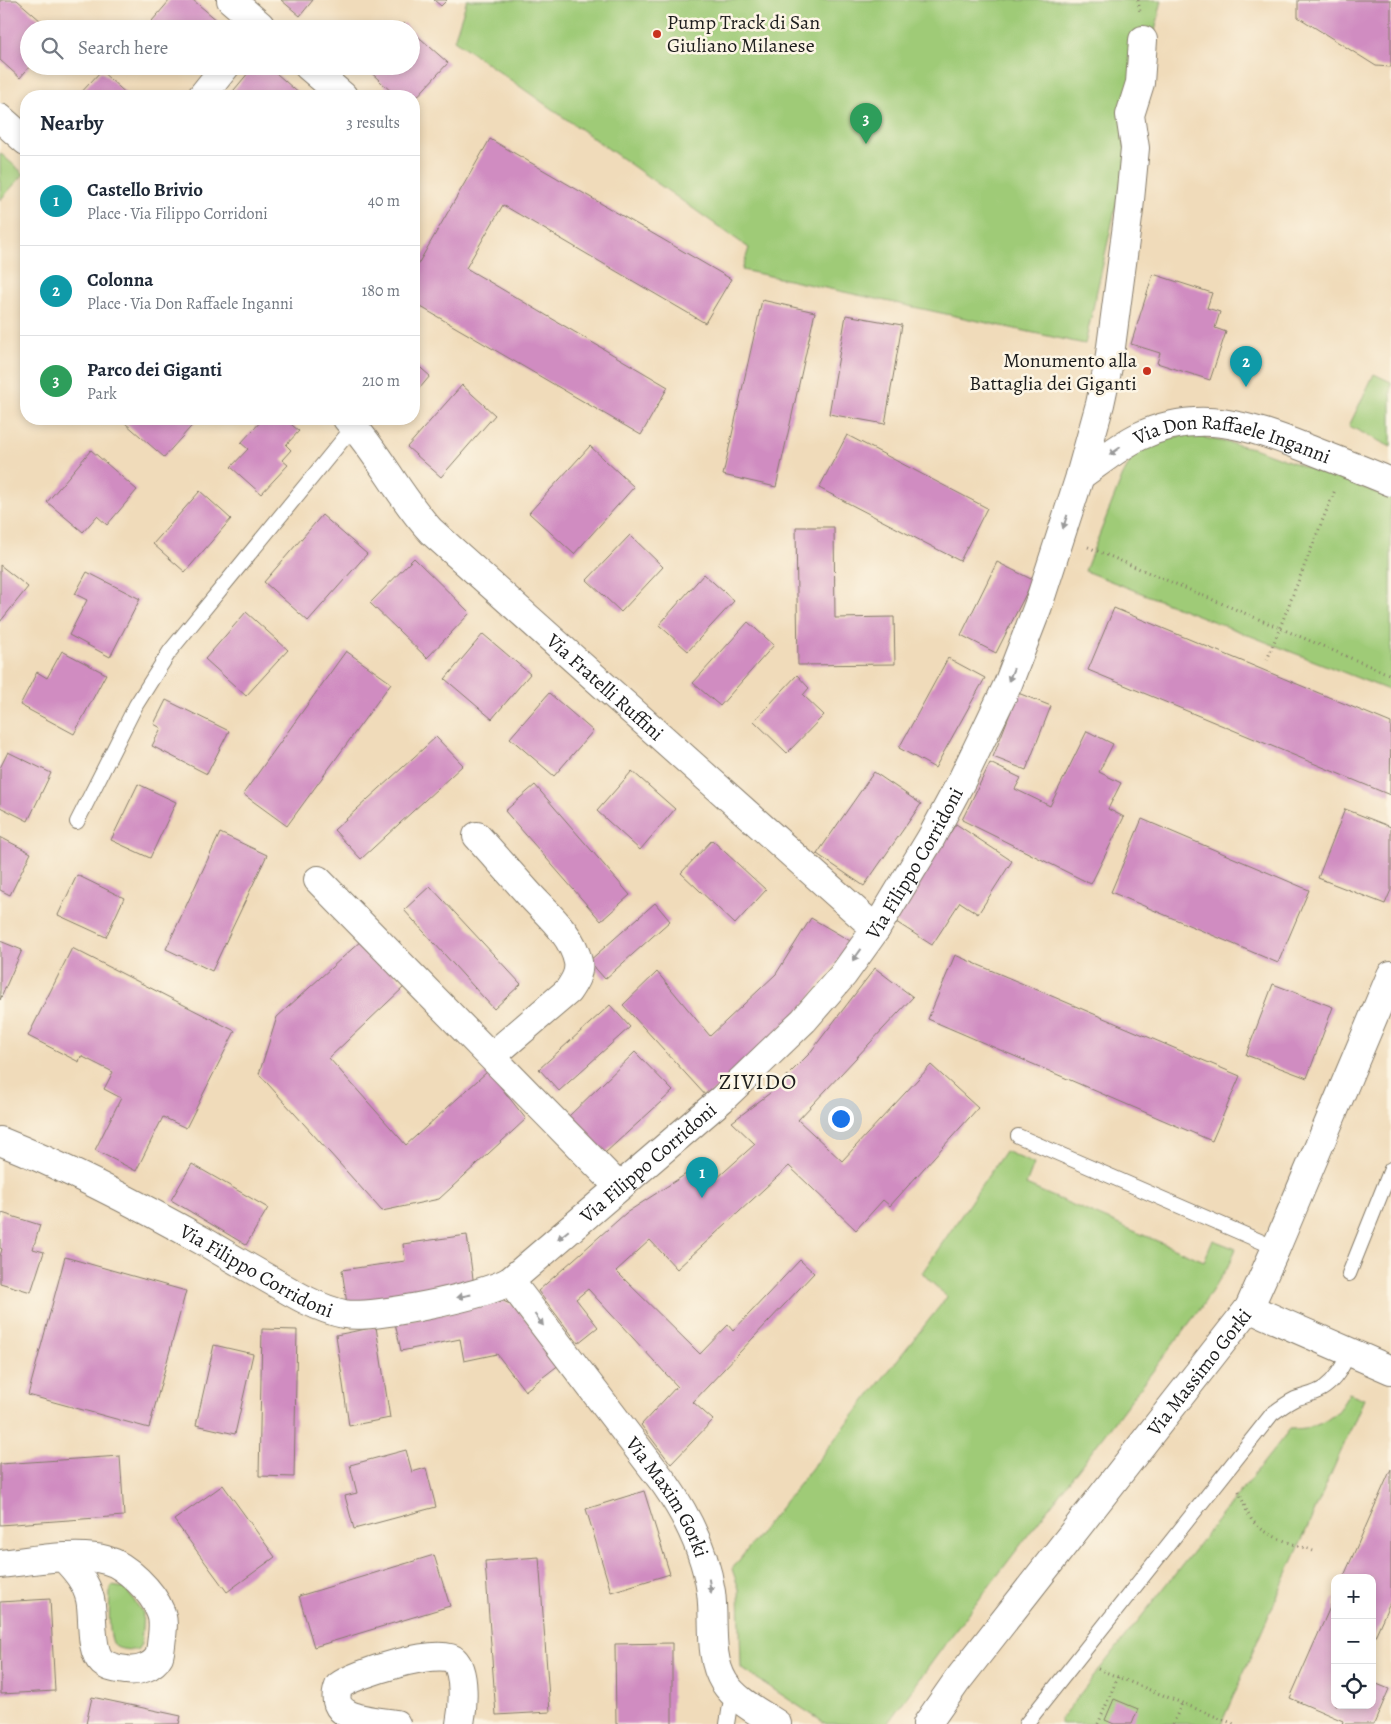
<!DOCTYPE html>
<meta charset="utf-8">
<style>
body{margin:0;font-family:Alegreya,serif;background:#f2f2f3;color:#1f2937}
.controls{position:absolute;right:15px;bottom:15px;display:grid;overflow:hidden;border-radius:10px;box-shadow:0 2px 8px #0003}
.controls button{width:45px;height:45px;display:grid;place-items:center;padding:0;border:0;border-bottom:1px solid #e0e1e3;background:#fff;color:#1f2937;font:25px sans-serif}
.you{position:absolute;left:840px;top:1118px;width:18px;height:18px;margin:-12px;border:4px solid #fff;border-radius:50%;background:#1a73e8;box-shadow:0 0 0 8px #1a73e833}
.badge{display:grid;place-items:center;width:32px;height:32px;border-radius:50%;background:#c8321e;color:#fff;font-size:16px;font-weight:700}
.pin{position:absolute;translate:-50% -41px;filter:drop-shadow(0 1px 2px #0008)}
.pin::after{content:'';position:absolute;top:26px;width:18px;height:15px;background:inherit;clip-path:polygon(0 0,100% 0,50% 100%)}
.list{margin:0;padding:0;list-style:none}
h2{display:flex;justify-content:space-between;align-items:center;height:65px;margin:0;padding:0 20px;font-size:21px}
h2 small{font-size:16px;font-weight:400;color:#747a83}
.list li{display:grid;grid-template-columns:32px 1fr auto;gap:15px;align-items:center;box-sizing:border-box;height:90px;padding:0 20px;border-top:1px solid #e0e1e3}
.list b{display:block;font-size:19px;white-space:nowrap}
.list p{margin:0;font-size:16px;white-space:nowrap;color:#747a83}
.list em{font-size:16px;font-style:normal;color:#747a83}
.icon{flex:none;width:28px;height:28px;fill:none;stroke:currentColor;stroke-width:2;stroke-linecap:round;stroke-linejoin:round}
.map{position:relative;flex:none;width:1391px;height:1724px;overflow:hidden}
.search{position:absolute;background:#fff;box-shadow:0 2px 8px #0003;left:20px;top:20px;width:400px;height:55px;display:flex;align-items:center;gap:12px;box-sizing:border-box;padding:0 18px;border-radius:28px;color:#747a83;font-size:19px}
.panel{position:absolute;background:#fff;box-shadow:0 2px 8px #0003;left:20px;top:90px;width:400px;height:335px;border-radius:20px}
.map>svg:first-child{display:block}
.green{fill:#9fcb77;stroke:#5e744a}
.building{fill:#d08cc1}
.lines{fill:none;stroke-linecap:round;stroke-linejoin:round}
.lane-casing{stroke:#867c6b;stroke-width:16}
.street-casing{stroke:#867c6b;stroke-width:30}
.path{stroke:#867c6b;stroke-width:3;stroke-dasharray:1 4;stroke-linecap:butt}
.lane{stroke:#fff;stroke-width:14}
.street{stroke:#fff;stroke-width:28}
.oneway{fill:#999}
.poi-dot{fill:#c8321e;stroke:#fcf5e5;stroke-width:2}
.labels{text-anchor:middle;stroke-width:5;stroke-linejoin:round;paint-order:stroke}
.poi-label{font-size:20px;fill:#1c1c1c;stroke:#fcf5e5;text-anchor:start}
.street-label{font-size:20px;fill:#1c1c1c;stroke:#fcf5e5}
.quarter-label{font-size:22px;letter-spacing:1px;fill:#1c1c1c;stroke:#fcf5e5}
</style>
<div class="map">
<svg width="1391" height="1724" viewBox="0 0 1391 1724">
<rect width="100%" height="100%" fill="#fcf5e5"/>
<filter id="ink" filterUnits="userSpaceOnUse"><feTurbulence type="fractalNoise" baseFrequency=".02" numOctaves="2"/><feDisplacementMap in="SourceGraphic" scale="10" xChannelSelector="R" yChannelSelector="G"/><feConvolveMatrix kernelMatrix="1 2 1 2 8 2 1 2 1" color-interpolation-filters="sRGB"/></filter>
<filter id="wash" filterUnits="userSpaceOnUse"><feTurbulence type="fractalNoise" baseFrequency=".0096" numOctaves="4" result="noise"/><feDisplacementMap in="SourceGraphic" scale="20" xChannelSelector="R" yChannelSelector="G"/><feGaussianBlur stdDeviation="1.12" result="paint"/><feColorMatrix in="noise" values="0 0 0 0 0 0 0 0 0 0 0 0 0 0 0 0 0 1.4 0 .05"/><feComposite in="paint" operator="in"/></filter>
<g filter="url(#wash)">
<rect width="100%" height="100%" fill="#f0dbba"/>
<path class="green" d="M467,0H1162L1085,344L742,270L749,248L454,40Z
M0,153L24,174L0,200Z
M1374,374L1391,382V447L1349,426Z
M1187,434L1253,448L1391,498V691L1085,571L1122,477L1133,456L1149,444Z
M1005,1151L1034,1164L1026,1185L1204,1261L1213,1240L1236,1249L1227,1268L1200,1309L946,1643L887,1724H826L741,1668L739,1589L732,1569L947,1297L922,1273Z
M1349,1393L1364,1399L1221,1724H1061V1718L1290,1429C1319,1429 1336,1419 1349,1393Z
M112,1586L125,1588L143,1613L141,1644L137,1650C131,1650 118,1650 114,1645C107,1633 110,1603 110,1589Z"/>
<g id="blocks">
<path class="building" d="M0,0H17L50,29H29V66H30L20,78L0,60Z
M170,0H193L224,26L221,29H145Z
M281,0H313L300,16Z
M434,0H447L441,6Z
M1298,0H1391V67L1376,66L1298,17Z
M404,23L410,29H399Z
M411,30L448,63L414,100V96H396L364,66H411Z
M254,66H268L302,96H229Z
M101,71L129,96H78Z
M490,139L731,279L705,323L503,205L466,268L668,387L641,435L414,303V271Z
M1153,274L1212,293L1207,308L1220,312L1215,328L1226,332L1210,380L1157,363L1160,353L1131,344Z
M762,300L815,312L776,487L723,475Z
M846,315L902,325L885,424L829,414Z
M414,362L430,376L414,395Z
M462,385L495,415L441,477L407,447Z
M129,419H198L164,457L125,423Z
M263,419H285L299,431L286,445L291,450L282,460L288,465L261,494L231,467L248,449L241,443Z
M847,435L987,508L960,561L819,488Z
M590,446L634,487L574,554L529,513Z
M91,450L137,490L107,525L97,516L83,532L47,502Z
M200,491L231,519L185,572L153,544Z
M322,515L367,554L308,621L264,582Z
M796,527H834L835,618L894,617L895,664L798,665Z
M630,535L663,567L621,612L587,580Z
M414,558L470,613L427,658L370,603Z
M997,562L1033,580L996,653L961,635Z
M0,565L28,587L0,622Z
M87,572L140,599L110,657L69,635L87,600L75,594Z
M704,574L734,601L688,651L659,625Z
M1114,608L1391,723L1390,795L1088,670Z
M246,612L288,650L246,696L205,659Z
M748,622L774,645L720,706L693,683Z
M483,634L530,674L492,719L445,679Z
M62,651L106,674L74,734L20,705L37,672L47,678Z
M346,651L391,683L287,826L243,794Z
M948,658L985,678L935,768L899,748Z
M797,675L809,688L803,695L824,715L787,753L754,721Z
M549,693L593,731L554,776L510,738Z
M1018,693L1051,706L1026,770L993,757Z
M166,700L229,731L207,774L152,746L161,728L154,724Z
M1087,731L1113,744L1099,772L1121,783L1108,809L1124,817L1091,884L962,820L990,763L1021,778L1015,789L1050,806Z
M436,737L463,765L361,859L334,830Z
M8,752L51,773L28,821L0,807V768Z
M632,771L675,809L640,850L597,811Z
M874,772L921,804L864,886L817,854Z
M138,784L176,802L150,858L111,840Z
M535,785L630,895L601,921L505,811Z
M1345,809L1391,827V890L1385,904L1318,878Z
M1142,819L1309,890L1278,963L1111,892Z
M956,824L1012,861L978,914L960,902L932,945L893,920Z
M220,833L267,855L212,971L166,949Z
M0,837L31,853L10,895L0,890Z
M712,840L766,890L735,924L681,873Z
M77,875L124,898L106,937L58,915Z
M430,886L521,984L494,1009L404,910Z
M655,903L670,921L605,979L589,961Z
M811,918L852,942L803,1007L707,1097L623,1005L657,972L710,1036L776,974Z
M363,939L405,986L329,1058L406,1145L488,1071L526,1119L439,1199L382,1211L259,1074L277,1017Z
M0,941L22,950L0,1000Z
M72,948L235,1031L186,1128L163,1117L136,1171L95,1150L121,1098L104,1089L113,1072L81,1056L79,1062L28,1036Z
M955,955L1240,1076L1212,1141L928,1019Z
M875,968L913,997L798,1120L842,1161L931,1065L978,1108L890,1206L883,1200L856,1230L789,1166L677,1269L650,1240L616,1271L700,1354L728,1325L733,1331L800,1260L814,1273L693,1402L713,1420L671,1464L641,1425L677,1386L588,1289L576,1299L598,1327L578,1343L538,1291L626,1213L703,1163L715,1180L755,1144L732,1122L770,1093L809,1054Z
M1273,984L1333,1007L1307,1078L1246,1055Z
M610,1005L630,1027L559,1091L539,1069Z
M635,1052L673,1091L605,1153L568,1117Z
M192,1164L268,1208L246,1245L171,1200Z
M2,1213L40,1225L33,1249L44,1252L31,1292L0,1283V1256L2,1249L0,1248V1220Z
M467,1235L474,1286L347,1304L342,1270L405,1261L403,1244Z
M65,1257L186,1291L149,1428L28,1395Z
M503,1301L515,1306L560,1364L525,1391L497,1354L464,1361L460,1339L401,1351L395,1323Z
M376,1327L390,1418L349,1426L336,1335Z
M262,1329L297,1330L294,1477L259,1476Z
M214,1345L253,1354L235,1434L196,1425Z
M406,1450L412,1472L426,1468L436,1507L354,1529L345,1496L357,1493L350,1465Z
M120,1456L124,1516L0,1525V1464Z
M1391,1469V1600L1372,1643V1578H1343Z
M223,1485L275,1557L227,1592L174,1520Z
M644,1491L670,1574L611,1592L586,1509Z
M434,1555L450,1606L314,1647L299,1596Z
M539,1557L550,1712L496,1715L485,1561Z
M1335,1596V1705H1372V1682L1389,1689L1374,1724H1342L1343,1721L1290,1698Z
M50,1599L55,1691L1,1694L0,1602Z
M672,1643V1724H616L615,1644Z
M92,1697L181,1716L179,1724H86Z
M1114,1699L1138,1709L1132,1724H1114L1105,1720Z"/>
</g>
</g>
<g filter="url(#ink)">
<use href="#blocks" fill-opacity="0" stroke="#867c6b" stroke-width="1"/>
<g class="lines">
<defs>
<path id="lane" d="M77,822L136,705L170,651L354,426
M1018,1136L1276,1248
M1349,1274L1391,1169
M727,1724L730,1705L737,1696
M1026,1724L1272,1414C1280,1408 1287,1403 1295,1399C1305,1395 1316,1394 1325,1387C1337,1378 1343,1365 1350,1352"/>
<g id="street">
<path d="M231,0L260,25L257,29"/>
<path d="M308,66L343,96"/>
<path d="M202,96L226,66"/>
<path d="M0,118L26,141"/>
<path id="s1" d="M347,419C379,453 399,497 431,531L876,929"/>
<path id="s2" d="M1080,476C1100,462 1119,446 1140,436C1199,408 1249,426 1306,448C1334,459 1363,470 1391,482"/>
<path d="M477,836C494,855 511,874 528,893C546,913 573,935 578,962C580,973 574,982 568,991L492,1056"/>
<path d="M318,880L619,1187"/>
<path id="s3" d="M0,1141C73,1170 141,1206 210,1245C230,1257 251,1269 272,1281C294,1294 319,1309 344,1314C374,1319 484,1296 510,1281L722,1099L804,1020L843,975L876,929L931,838L962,780L1008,684L1038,606L1080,476L1100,404L1109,362L1129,210L1135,148L1130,115L1140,83L1143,40"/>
<path id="s4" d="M510,1281L665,1484C688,1517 705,1551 711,1592C715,1621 708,1656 724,1682C736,1701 759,1712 777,1724"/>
<path d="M1249,1308L1391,1370"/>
<path d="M0,1564C30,1561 77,1552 106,1560C126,1565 153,1592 160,1611C164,1619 163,1628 162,1637C161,1643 161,1650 159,1656C153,1667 138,1672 126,1670C117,1669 109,1668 102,1662C89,1650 94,1616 90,1599C86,1582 76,1570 64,1558"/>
<path d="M396,1724C374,1720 325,1721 339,1686C353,1674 441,1647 454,1660C466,1671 463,1709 460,1724"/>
<path id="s5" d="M927,1724L957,1681L1249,1308L1276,1248L1391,975"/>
</g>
</defs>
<use href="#lane" class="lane-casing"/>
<use href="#street" class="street-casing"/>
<path class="path" d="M1138,0L1140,12
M1088,547L1391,675
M1267,660L1321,524L1335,490
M1239,1491C1243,1501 1246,1512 1252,1520C1266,1538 1296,1544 1316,1552
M1098,1669L1234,1724
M1098,1724L1118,1677
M1173,1724L1182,1703"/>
<use href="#lane" class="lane"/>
<use href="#street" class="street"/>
</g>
<defs><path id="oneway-solid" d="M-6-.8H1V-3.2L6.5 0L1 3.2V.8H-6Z" transform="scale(1.25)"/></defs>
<g class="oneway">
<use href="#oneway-solid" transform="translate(1115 451) rotate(145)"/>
<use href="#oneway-solid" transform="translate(1065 522) rotate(108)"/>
<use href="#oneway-solid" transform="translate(1011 675) rotate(112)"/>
<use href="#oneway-solid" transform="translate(857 955) rotate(126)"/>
<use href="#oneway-solid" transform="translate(563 1235) rotate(140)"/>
<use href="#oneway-solid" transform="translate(464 1296) rotate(168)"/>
<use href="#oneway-solid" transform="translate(539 1320) rotate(53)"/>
<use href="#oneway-solid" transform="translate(710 1586) rotate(81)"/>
</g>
</g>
<g class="poi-dot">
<circle cx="657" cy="34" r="5"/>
<circle cx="1147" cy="371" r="5"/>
</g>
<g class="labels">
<g class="poi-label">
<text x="667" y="29">Pump Track di San<tspan x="667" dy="23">Giuliano Milanese</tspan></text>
<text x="1137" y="367" text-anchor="end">Monumento alla<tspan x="1137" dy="23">Battaglia dei Giganti</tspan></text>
</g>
<g class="street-label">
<text dy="7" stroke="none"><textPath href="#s2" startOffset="168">Via Don Raffaele Inganni</textPath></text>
<text dy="7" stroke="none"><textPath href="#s1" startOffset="374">Via Fratelli Ruffini</textPath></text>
<text dy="7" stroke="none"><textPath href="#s3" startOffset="1142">Via Filippo Corridoni</textPath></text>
<text dy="7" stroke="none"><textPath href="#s3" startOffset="738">Via Filippo Corridoni</textPath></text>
<text dy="7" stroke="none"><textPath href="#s3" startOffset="288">Via Filippo Corridoni</textPath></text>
<text dy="7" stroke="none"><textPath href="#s5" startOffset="445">Via Massimo Gorki</textPath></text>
<text dy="7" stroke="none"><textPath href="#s4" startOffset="268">Via Maxim Gorki</textPath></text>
</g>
<g class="quarter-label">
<text x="758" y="1089">ZIVIDO</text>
</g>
</g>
</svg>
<div class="controls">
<button>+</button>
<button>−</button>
<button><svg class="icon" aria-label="locate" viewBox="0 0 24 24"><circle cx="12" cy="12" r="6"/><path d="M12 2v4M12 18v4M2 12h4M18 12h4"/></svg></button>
</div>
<div class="you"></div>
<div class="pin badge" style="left:702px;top:1198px;background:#0f9aa8">1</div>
<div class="pin badge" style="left:1246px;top:387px;background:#0f9aa8">2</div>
<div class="pin badge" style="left:866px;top:144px;background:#2e9e5b">3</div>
<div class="search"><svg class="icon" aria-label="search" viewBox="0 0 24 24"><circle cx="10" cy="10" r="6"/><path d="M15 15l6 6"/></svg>Search here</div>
<section class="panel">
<h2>Nearby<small>3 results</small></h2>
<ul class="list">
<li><span class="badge" style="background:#0f9aa8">1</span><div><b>Castello Brivio</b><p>Place · Via Filippo Corridoni</p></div><em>40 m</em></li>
<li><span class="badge" style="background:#0f9aa8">2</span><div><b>Colonna</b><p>Place · Via Don Raffaele Inganni</p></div><em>180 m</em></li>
<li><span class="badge" style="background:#2e9e5b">3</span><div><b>Parco dei Giganti</b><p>Park</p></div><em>210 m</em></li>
</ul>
</section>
</div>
